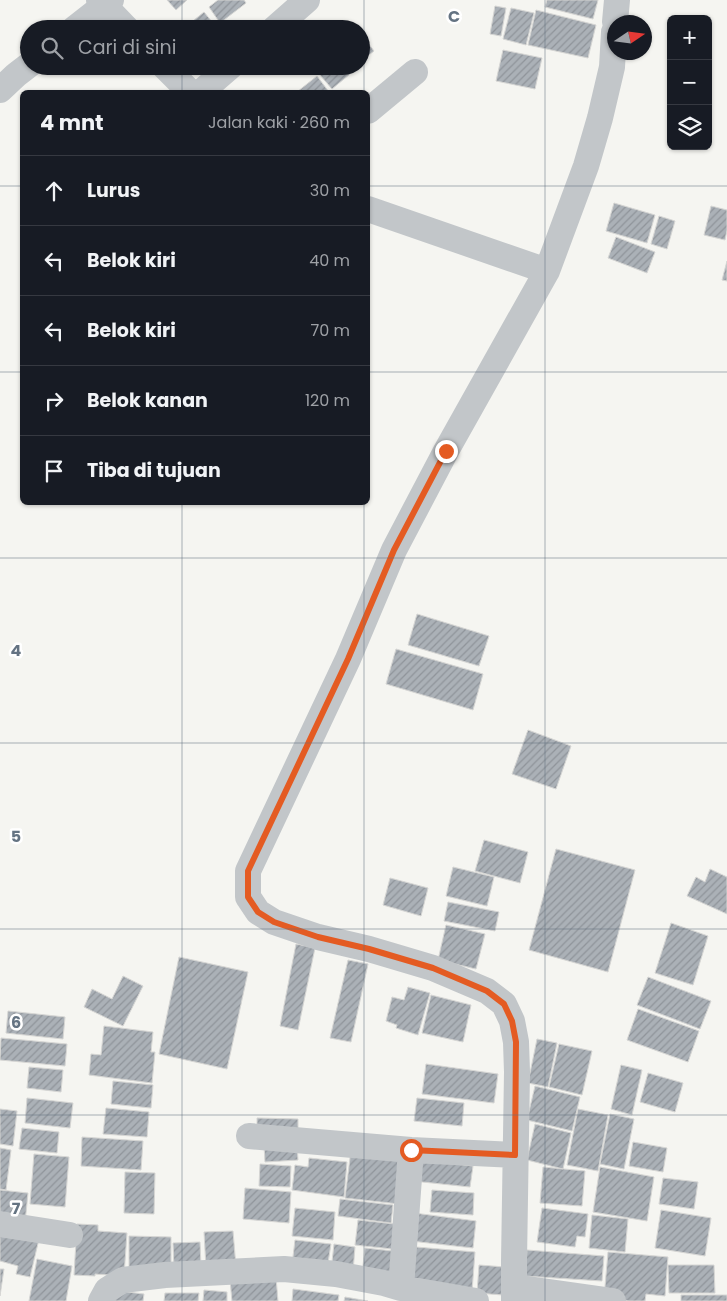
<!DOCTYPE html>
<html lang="id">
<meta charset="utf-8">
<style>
body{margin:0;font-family:Poppins,sans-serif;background:#20242c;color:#f1f3f6}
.controls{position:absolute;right:15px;top:15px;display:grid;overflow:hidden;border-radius:8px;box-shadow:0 1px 4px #0004}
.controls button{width:45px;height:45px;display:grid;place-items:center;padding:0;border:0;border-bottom:1px solid #363941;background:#171b24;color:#f1f3f6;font:25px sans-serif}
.compass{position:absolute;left:607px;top:15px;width:45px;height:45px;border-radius:50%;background:#171b24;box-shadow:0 1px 4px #0004;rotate:77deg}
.stop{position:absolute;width:15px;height:15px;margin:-11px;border:4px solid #e45b22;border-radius:50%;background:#fff}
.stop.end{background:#e45b22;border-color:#fff;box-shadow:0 1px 5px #0008}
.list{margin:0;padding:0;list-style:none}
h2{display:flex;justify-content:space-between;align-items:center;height:65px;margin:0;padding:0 20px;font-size:21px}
h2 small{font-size:16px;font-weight:400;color:#9ea1a6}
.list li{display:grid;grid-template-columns:32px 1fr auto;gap:15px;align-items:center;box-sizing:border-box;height:70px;padding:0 20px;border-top:1px solid #363941}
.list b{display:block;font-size:19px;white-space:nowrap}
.list em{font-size:16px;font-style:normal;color:#9ea1a6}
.icon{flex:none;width:28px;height:28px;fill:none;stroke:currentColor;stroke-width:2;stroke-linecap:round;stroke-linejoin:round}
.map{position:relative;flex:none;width:727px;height:1301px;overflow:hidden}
.search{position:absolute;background:#171b24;box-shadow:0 1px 4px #0004;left:20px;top:20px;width:350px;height:55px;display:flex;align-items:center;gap:12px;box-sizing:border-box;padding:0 18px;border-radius:28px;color:#9ea1a6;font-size:19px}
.panel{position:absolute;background:#171b24;box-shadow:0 1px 4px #0004;left:20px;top:90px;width:350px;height:415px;border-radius:8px}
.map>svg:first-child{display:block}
.building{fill:url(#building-hatch);stroke:#d6d6d4}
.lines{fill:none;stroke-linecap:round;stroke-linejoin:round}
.minor{stroke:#c2c6c9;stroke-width:26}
.route{stroke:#e45b22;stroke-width:6}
.grid{fill:none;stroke:#647382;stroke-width:1;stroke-opacity:0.55}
.grid-label{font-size:16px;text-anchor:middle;font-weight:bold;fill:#647382;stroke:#fff;stroke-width:5;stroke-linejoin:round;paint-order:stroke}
</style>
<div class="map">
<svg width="727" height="1301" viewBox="0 0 727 1301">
<defs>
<pattern id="building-hatch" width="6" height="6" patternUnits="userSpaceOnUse" patternTransform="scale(1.25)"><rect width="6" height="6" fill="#abb1b7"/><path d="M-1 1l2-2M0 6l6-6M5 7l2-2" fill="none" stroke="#8f949a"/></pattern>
</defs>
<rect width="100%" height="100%" fill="#f5f5f1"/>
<path class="building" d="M167,0H187L176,10Z
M218,0H244L246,3L220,23L209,7Z
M547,0H598L593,19L545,7Z
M495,6L506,8L501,36L490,34Z
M511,8L534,13L526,45L503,39Z
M536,10L596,25L588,58L528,45Z
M204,12L217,28L216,29H183Z
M365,39L374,51L361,61V41Z
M503,50L542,58L535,89L496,81Z
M330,66H353L356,69L332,89L320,75Z
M317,76L329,92H297Z
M614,203L655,215L647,243L606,231Z
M711,206L727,210V230L725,240L704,235Z
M659,216L675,221L667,249L651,244Z
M616,237L655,252L647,273L608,258Z
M727,261V281L722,280Z
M417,614L489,636L479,666L408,645Z
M396,649L483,674L473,710L386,684Z
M528,730L571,746L556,789L512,774Z
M484,840L528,852L520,883L475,871Z
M556,849L635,870L608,972L529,950Z
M453,867L494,877L487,906L446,896Z
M710,869L727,877V914L687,896L696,877L705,882Z
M390,878L428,888L421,916L383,905Z
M448,902L499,912L495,931L444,921Z
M671,923L708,936L693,985L655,973Z
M446,925L485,934L476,969L438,960Z
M296,944L315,948L298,1030L280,1026Z
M179,957L248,972L227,1069L159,1054Z
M348,960L368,964L351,1042L330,1038Z
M123,976L143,986L123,1026L84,1007L92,989L112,999Z
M648,977L711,1001L700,1029L637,1005Z
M408,987L430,993L418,1035L396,1028L397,1025L386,1021L392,997L404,1000Z
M431,995L471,1005L463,1042L422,1033Z
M638,1009L699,1031L688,1062L627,1040Z
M8,1011L65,1017L63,1039L6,1033Z
M104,1026L153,1032L151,1052H155L152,1083L89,1075L91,1054L101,1055Z
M1,1038L67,1044L65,1066L0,1060Z
M537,1039L557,1043L548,1087L528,1083Z
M559,1044L592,1051L582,1095L549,1087Z
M426,1064L498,1074L494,1103L422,1094Z
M621,1065L642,1070L632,1115L611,1109Z
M29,1067L63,1070L61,1092L27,1088Z
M648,1073L683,1083L675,1112L640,1102Z
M113,1081L153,1085L151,1108L111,1104Z
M535,1086L580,1097L572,1131L527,1120Z
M27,1098L73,1103L70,1128L25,1123Z
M417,1098L464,1103L462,1126L414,1121Z
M106,1108L149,1112L147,1137L103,1134Z
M0,1109L17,1111L13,1146L0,1144Z
M578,1109L608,1115L598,1171L567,1165Z
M610,1114L634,1119L624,1169L600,1164Z
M257,1118L298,1119V1137L257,1135Z
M535,1124L571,1133L563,1169L527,1160Z
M22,1128L59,1132L57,1153L19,1149Z
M82,1137L143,1141L141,1170L81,1166Z
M633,1142L667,1148L663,1172L629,1166Z
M297,1145L298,1160L265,1162L264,1146Z
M0,1148L11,1150L6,1190L0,1189Z
M351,1150L404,1157L399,1204L345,1198Z
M34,1154L69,1157L65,1207L30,1204Z
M309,1158L347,1162L344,1197L292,1190L295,1165L308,1167Z
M416,1160L473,1166L470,1187L413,1181Z
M260,1164L291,1166L290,1187L259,1186Z
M543,1167L585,1171L582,1206L540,1203Z
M600,1167L654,1177L647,1221L593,1212Z
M125,1172L155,1173L154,1214L124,1213Z
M663,1178L698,1182L694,1209L659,1204Z
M245,1188L291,1192L289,1223L243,1219Z
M0,1190L28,1193L25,1223L0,1221Z
M432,1190L474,1193L473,1215L430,1212Z
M340,1199L393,1205L391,1223L338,1216Z
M295,1208L335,1212L333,1240L292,1236Z
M542,1208L588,1214L585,1237L577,1236L575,1247L537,1242Z
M661,1210L711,1218L705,1256L655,1248Z
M414,1213L476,1221L473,1248L411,1241Z
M592,1215L628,1219L625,1252L589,1248Z
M358,1220L395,1224L392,1249L355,1245Z
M77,1224L98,1225V1231L127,1233L124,1276L95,1274V1276L74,1275Z
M0,1226L40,1235L30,1277L16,1274L18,1266L0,1261Z
M233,1231L236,1267L206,1268L204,1232Z
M129,1236L171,1237V1272L129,1271Z
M295,1240L331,1244L327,1269L292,1265Z
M200,1242L201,1267L174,1268L173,1243Z
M334,1244L355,1247L353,1272L331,1271Z
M416,1247L475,1252L472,1292L412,1287Z
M365,1248L402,1252L398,1279L362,1274Z
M527,1250L604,1256L602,1281L525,1276Z
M608,1252L668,1257L665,1296L646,1294L645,1301H629L604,1298Z
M37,1259L72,1266L66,1301H29Z
M479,1265L505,1267L503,1295L477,1293Z
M668,1265H714L715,1293H669Z
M0,1269H4L0,1296Z
M276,1277L278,1301H232L230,1280Z
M293,1289L339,1295L338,1301H292Z
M111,1290L144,1294L143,1301H110Z
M204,1290L227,1292V1301H203Z
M165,1293H199L198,1301H164Z
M681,1295H727V1301H681Z
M345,1297L368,1301H344Z"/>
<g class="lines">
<path class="minor" d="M99,0L127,29
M615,22L617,0
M74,29L111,0
M274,29L307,0
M164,66L190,92
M0,90L16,75L29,65
M201,92L231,66
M368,111L415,72
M368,209L547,271
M249,1136L411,1150L515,1155
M0,1224L70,1235
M514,1287L613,1301
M401,1288L411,1150
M101,1301L107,1290L123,1280L165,1275L284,1269L336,1274L384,1283L401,1288L476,1301
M514,1301V1261L517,1072L516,1042L512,1021L504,1004L487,991L433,968L369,949L318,937L274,922L258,912L248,897V871L348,659L394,550L446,451L547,271L586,166L600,118L612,67L614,32"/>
</g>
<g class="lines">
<path class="route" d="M411,1150L515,1155L516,1042L512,1021L504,1004L487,991L433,968L369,949L318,937L274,922L258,912L248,897V871L348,659L394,550L446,451"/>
</g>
<path class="grid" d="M182,0V29M364,0V92M545,0V1301M182,66V92M0,186H22M368,186H727M0,372H22M368,372H727M182,502V1301M364,502V1301M0,558H727M0,743H727M0,929H727M0,1115H727"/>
<g class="grid-label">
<text x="454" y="22">C</text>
<text x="16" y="656">4</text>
<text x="16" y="842">5</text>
<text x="16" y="1028">6</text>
<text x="16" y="1214">7</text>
</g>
</svg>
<div class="controls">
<button>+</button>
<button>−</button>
<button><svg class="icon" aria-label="layers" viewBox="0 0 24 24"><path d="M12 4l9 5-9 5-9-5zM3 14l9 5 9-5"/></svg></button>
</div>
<svg class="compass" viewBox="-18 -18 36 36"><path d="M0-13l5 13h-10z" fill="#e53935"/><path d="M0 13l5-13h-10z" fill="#9ea1a6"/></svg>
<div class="stop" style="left:411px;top:1150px"></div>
<div class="stop end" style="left:446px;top:451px"></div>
<div class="search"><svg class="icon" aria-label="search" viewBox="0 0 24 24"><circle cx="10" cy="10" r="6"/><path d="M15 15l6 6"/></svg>Cari di sini</div>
<section class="panel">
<h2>4 mnt<small>Jalan kaki · 260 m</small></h2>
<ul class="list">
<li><svg class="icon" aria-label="ahead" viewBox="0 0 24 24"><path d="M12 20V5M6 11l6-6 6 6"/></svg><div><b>Lurus</b></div><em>30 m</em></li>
<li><svg class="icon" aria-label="left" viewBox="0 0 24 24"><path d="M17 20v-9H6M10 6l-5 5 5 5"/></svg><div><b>Belok kiri</b></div><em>40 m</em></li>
<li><svg class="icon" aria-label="left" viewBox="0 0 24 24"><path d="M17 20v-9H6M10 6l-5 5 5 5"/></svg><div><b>Belok kiri</b></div><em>70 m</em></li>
<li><svg class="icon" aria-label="right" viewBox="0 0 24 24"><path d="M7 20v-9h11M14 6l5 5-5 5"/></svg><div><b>Belok kanan</b></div><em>120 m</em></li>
<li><svg class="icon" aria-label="arrive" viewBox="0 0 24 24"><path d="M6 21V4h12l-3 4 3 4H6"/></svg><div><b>Tiba di tujuan</b></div></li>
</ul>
</section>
</div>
